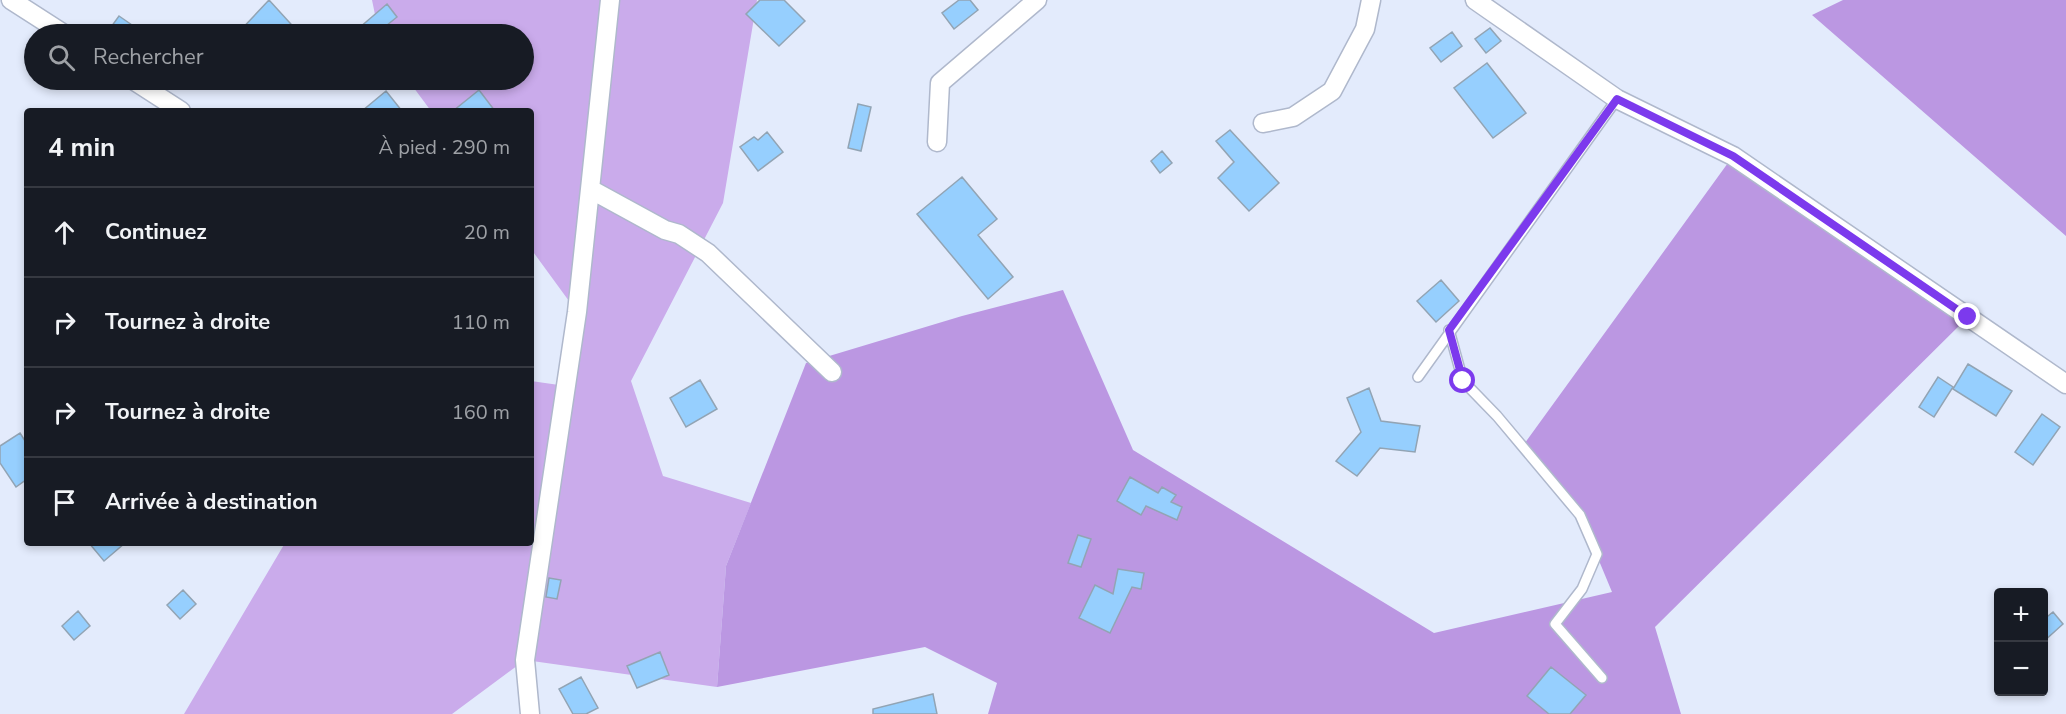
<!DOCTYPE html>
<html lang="fr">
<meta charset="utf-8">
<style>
body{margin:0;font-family:"Nunito Sans",sans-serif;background:#20242c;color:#f1f3f6}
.controls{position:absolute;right:18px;bottom:18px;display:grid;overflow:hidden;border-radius:6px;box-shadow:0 3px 9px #0003}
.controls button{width:54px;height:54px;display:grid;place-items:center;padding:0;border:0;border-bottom:2px solid #363941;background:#171b24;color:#f1f3f6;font:30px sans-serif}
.stop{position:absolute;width:18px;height:18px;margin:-14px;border:4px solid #7c3aed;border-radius:50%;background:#fff}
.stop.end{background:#7c3aed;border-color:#fff;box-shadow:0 2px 6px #0008}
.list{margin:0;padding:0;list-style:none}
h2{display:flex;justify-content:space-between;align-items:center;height:78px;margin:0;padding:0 24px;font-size:26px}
h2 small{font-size:20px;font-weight:400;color:#9ea1a6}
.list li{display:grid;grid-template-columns:39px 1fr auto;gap:18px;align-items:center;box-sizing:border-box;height:90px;padding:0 24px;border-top:2px solid #363941}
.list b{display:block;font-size:22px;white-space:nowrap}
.list em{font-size:20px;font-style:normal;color:#9ea1a6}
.icon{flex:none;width:33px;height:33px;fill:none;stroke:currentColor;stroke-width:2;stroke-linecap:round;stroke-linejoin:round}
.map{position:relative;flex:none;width:2066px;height:714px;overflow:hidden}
.search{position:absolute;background:#171b24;box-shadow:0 3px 9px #0003;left:24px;top:24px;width:510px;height:66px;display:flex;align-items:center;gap:15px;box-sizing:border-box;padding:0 21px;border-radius:33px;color:#9ea1a6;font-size:22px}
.panel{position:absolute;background:#171b24;box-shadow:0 3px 9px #0003;left:24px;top:108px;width:510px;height:438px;border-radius:6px}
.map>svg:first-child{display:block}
.green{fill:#caabeb}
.forest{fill:#bb97e2}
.building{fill:#96cffe;stroke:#92a4b4;stroke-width:1.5}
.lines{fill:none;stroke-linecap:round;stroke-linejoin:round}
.service-casing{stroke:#afb8cc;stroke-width:12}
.minor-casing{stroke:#afb8cc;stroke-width:21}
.service{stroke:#fff;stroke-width:9}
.minor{stroke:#fff;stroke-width:18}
.route{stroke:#7c3aed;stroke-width:8}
</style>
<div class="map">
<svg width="2066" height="714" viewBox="0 0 2066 714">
<rect width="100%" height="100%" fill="#e3ebfc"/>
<path class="green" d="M372,0H757L723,203L631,381L663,476L751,503L726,566L717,687L525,660L452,714H184L285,543H531V381L566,386L577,312L531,249V111H431L408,80H524V34H379Z"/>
<path class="forest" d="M1843,0H2066V236L1812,15Z
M1733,156L1968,317L1655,627L1681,714H988L997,683L925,647L717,687L726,566L806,363L962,316L1063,290L1133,450L1434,633L1612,592L1575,503L1522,447Z"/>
<path class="building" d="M269,0L300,34H237Z
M760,0H784L805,21L779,46L746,14Z
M959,0H970L978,10L954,29L942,13Z
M387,4L397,17L376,34H352Z
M119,16L145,34H106Z
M1490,28L1501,41L1486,53L1475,39Z
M1452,32L1462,46L1441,62L1430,48Z
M1487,63L1526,113L1493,138L1454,88Z
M479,90L495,111H453Z
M386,91L402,111H362Z
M858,104L871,107L861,151L848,148Z
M1230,130L1279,183L1249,211L1218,178L1234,162L1216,141Z
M767,132L783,152L758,171L740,147L754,137L758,140Z
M1162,151L1172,163L1160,173L1151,161Z
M962,177L997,219L978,235L1013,277L988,299L917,214Z
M1441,280L1459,301L1436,322L1417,301Z
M1968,364L2012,391L1996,416L1953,389Z
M1938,377L1953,387L1934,417L1919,407Z
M700,380L717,409L686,427L670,398Z
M1369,388L1381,421L1420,426L1415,452L1380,448L1357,476L1336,461L1361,432L1347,398Z
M2042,414L2060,427L2033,465L2015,452Z
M20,433L27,444V479L16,487L0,463V446Z
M1130,477L1158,493L1162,487L1176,495L1171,502L1182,507L1177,520L1146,506L1141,515L1117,501Z
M1078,535L1091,539L1081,567L1068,563Z
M89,543H125L104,561Z
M1118,569L1144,573L1141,589L1132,587L1110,633L1079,618L1095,585L1113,594Z
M549,578L561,580L557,599L546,597Z
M183,590L196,604L180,619L167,605Z
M78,611L90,626L74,640L62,626Z
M2053,612L2063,624L2043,642V620Z
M660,652L669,675L637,688L627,666Z
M1551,667L1586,695L1570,714H1549L1527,696Z
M581,677L598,708L586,714H573L559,689Z
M933,694L937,714H873V709Z"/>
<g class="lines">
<defs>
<path id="service" d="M1449,330L1463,381L1497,416L1580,515L1597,554L1582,589L1555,624L1602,678
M1418,377L1617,99"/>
<path id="minor" d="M11,0L64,34
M1475,0L1617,99L1733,156L2066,384
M133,80L181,111
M1263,123L1293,117L1332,91L1365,29L1371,0
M937,142L940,83L1037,0
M590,189L665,230L679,234L708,253L832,372
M530,714L525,660L577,312L610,0"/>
</defs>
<use href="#service" class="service-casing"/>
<use href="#minor" class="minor-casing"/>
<use href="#service" class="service"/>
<use href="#minor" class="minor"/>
</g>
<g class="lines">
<path class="route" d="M1463,381L1449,330L1617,99L1733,156L1968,317"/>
</g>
</svg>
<div class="controls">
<button>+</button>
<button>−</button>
</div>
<div class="stop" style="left:1463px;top:381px"></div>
<div class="stop end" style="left:1968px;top:317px"></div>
<div class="search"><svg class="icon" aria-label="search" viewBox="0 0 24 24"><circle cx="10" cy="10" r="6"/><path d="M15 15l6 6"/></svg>Rechercher</div>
<section class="panel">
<h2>4 min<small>À pied · 290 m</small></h2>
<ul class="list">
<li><svg class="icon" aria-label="ahead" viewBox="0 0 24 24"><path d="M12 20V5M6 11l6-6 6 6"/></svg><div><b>Continuez</b></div><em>20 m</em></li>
<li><svg class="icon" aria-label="right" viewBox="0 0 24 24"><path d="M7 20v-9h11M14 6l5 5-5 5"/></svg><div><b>Tournez à droite</b></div><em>110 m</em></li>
<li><svg class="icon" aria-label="right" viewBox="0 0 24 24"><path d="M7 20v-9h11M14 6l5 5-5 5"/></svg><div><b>Tournez à droite</b></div><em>160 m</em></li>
<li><svg class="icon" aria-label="arrive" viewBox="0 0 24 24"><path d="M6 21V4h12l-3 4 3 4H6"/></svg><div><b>Arrivée à destination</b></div></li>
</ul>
</section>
</div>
